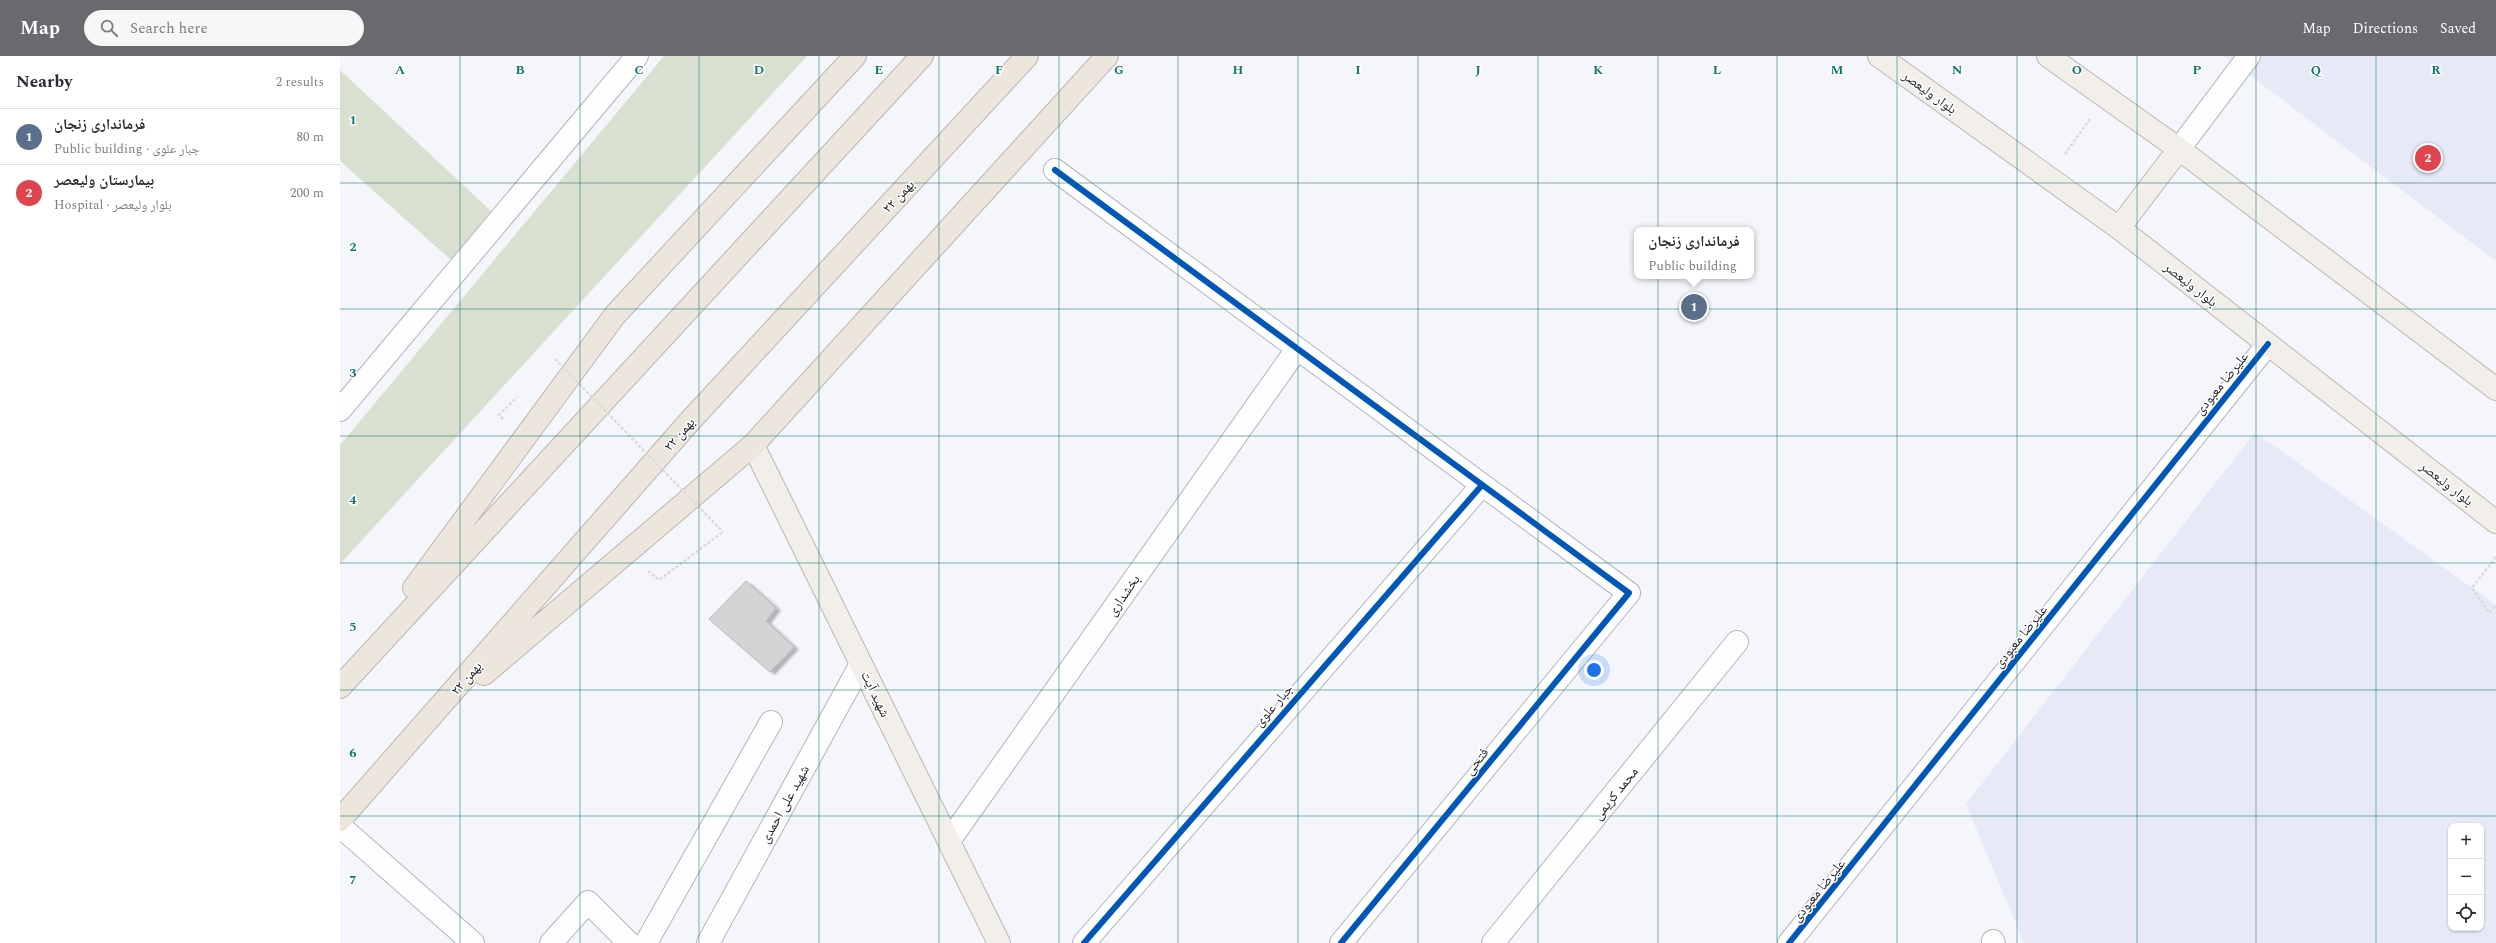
<!DOCTYPE html>
<meta charset="utf-8">
<style>
body{margin:0;font-family:Spectral,"Noto Naskh Arabic",serif;background:#f7f7f7;color:#2b2b33}
.controls{position:absolute;right:12px;bottom:12px;display:grid;overflow:hidden;border-radius:8px;box-shadow:0 1px 3px #0004}
.controls button{width:36px;height:36px;display:grid;place-items:center;padding:0;border:0;border-bottom:1px solid #e1e1e2;background:#fff;color:#2b2b33;font:20px sans-serif}
.you{position:absolute;left:1254px;top:614px;width:14px;height:14px;margin:-10px;border:3px solid #fff;border-radius:50%;background:#1a73e8;box-shadow:0 0 0 6px #1a73e833}
.badge{display:grid;place-items:center;width:26px;height:26px;border-radius:50%;background:#696a6f;color:#fff;font-size:13px;font-weight:700}
.pin{position:absolute;translate:-50% -50%;border:2px solid #fff;box-shadow:0 1px 4px #0006}
.popup{position:absolute;left:1294px;top:171px;width:120px;height:52px;box-sizing:border-box;display:grid;place-content:center;border-radius:8px;background:#fff;filter:drop-shadow(0 1px 3px #0005);font-size:13px;white-space:nowrap;color:#7c7c81}
.popup b{font-size:15px;color:#2b2b33}
.popup::after{content:'';position:absolute;left:50%;top:100%;margin-left:-8px;border:8px solid transparent;border-top-color:#fff}
.list{margin:0;padding:0;list-style:none}
h2{display:flex;justify-content:space-between;align-items:center;height:52px;margin:0;padding:0 16px;font-size:17px}
h2 small{font-size:13px;font-weight:400;color:#7c7c81}
.list li{display:grid;grid-template-columns:26px 1fr auto;gap:12px;align-items:center;box-sizing:border-box;height:56px;padding:0 16px;border-top:1px solid #e1e1e2}
.list b{display:block;font-size:15px;white-space:nowrap}
.list p{margin:0;font-size:13px;white-space:nowrap;color:#7c7c81}
.list em{font-size:13px;font-style:normal;color:#7c7c81}
.icon{flex:none;width:22px;height:22px;fill:none;stroke:currentColor;stroke-width:2;stroke-linecap:round;stroke-linejoin:round}
.map{position:relative;flex:none;width:2156px;height:887px;overflow:hidden}
header{display:flex;align-items:center;gap:24px;box-sizing:border-box;height:56px;padding:0 20px;background:#696a6f;color:#fff}
header strong{font-size:19px}
nav{display:flex;gap:22px;margin-inline-start:auto;font-size:14px}
.search{width:280px;height:36px;background:#f7f7f7;display:flex;align-items:center;gap:10px;box-sizing:border-box;padding:0 14px;border-radius:22px;color:#7c7c81;font-size:15px}
main{display:flex}
aside{flex:1;background:#fff}
.map>svg:first-child{display:block}
.built{fill:#e7eaf6;fill-rule:evenodd}
.green{fill:#dae0d0}
.building{fill:#d5d4d5;stroke:#b8b7b8;filter:url(#shadow)}
.lines{fill:none;stroke-linecap:round;stroke-linejoin:round}
.minor-casing{stroke:#b4b5b8;stroke-width:24}
.major-casing{stroke:#bcb6b0;stroke-width:24}
.highway-casing{stroke:#bcb6b0;stroke-width:24}
.path{stroke:#dbdbdc;stroke-width:2.5;stroke-dasharray:3 2;stroke-linecap:butt}
.minor{stroke:#fefefe;stroke-width:22}
.major{stroke:#f2efeb;stroke-width:22}
.highway{stroke:#ece6dd;stroke-width:22}
.path-bridge{stroke:#dbdbdc;stroke-width:2.5;stroke-dasharray:3 2;stroke-linecap:butt}
.cycleway-casing{stroke:#fff;stroke-width:8}
.cycleway{stroke:#0057b8;stroke-width:6}
.grid{fill:none;stroke:#0f766e;stroke-width:1;stroke-opacity:0.55}
.labels{text-anchor:middle;stroke-width:3;stroke-linejoin:round;paint-order:stroke}
.street-label{font-size:14px;fill:#1d1e23;stroke:#fff}
.grid-label{font-size:13px;text-anchor:middle;font-weight:bold;fill:#0f766e;stroke:#fff;stroke-width:3;stroke-linejoin:round;paint-order:stroke}
</style>
<header>
<strong>Map</strong>
<div class="search"><svg class="icon" aria-label="search" viewBox="0 0 24 24"><circle cx="10" cy="10" r="6"/><path d="M15 15l6 6"/></svg>Search here</div>
<nav><a>Map</a><a>Directions</a><a>Saved</a></nav>
</header>
<main>
<aside>
<h2>Nearby<small>2 results</small></h2>
<ul class="list">
<li><span class="badge" style="background:#5c6f8a">1</span><div><b>فرمانداری زنجان</b><p>Public building · جبار علوی</p></div><em>80 m</em></li>
<li><span class="badge" style="background:#e0444e">2</span><div><b>بیمارستان ولیعصر</b><p>Hospital · بلوار ولیعصر</p></div><em>200 m</em></li>
</ul>
</aside>
<div class="map">
<svg width="2156" height="887" viewBox="0 0 2156 887">
<defs>
<filter id="shadow"><feDropShadow dx="4.5" dy="2.5" stdDeviation="1" flood-color="#0004"/></filter>
</defs>
<rect width="100%" height="100%" fill="#f5f6fb"/>
<path class="built" d="M1884,0H2156V205Z
M1915,376L2156,549V887H1684L1626,748ZM2111,770H2141V872H2111Z"/>
<path class="green" d="M324,0H467L0,508V389Z
M0,14L151,155L111,204L0,105Z"/>
<path class="building" d="M406,525L436,552L426,565L454,591L430,616L369,563Z"/>
<g class="lines">
<defs>
<path id="minor" d="M1839,93L1909,0
M715,114L1289,537L1001,887
M0,354L297,0
M0,770L133,887
M609,785L957,293
M1653,885L1654,887
M211,887L248,846L289,887
M306,887L431,666
M368,887L521,608
M744,887L1142,429
M1153,887L1397,586
M1449,887L1928,288"/>
<path id="major" d="M1539,0L1779,172L2156,466
M1708,0L1839,93L2156,333
M1779,172L1839,93
M413,389L659,887"/>
<path id="highway" d="M74,532L275,259L515,0
M144,618L413,389L767,0
M0,631L582,0
M0,764L350,365L687,0"/>
</defs>
<use href="#minor" class="minor-casing"/>
<use href="#major" class="major-casing"/>
<use href="#highway" class="highway-casing"/>
<path class="path" d="M1725,98L1750,63
M163,363L159,359L177,341
M2156,501L2132,532L2149,557L2156,549
M308,515L319,524L383,476"/>
<use href="#minor" class="minor"/>
<use href="#major" class="major"/>
<use href="#highway" class="highway"/>
<path class="path-bridge" d="M215,303L383,476"/>
<defs>
<path id="cycleway" d="M715,114L1289,537L1001,887
M744,887L1142,429
M1449,887L1928,288"/>
</defs>
<use href="#cycleway" class="cycleway-casing"/>
<use href="#cycleway" class="cycleway"/>
</g>
<path class="grid" d="M120,0V887M240,0V887M359,0V887M479,0V887M599,0V887M719,0V887M838,0V887M958,0V887M1078,0V887M1198,0V887M1318,0V887M1437,0V887M1557,0V887M1677,0V887M1797,0V887M1916,0V887M2036,0V887M0,127H2156M0,253H2156M0,380H2156M0,507H2156M0,634H2156M0,760H2156"/>
<g class="labels">
<g class="street-label">
<text transform="translate(1590 36) rotate(36)" y="5">بلوار ولیعصر</text>
<text transform="translate(558 140) rotate(-47)" y="5">۲۲ بهمن</text>
<text transform="translate(1851 228) rotate(38)" y="5">بلوار ولیعصر</text>
<text transform="translate(1881 327) rotate(-51)" y="5">علیرضا معبودی</text>
<text transform="translate(339 378) rotate(-49)" y="5">۲۲ بهمن</text>
<text transform="translate(2107 427) rotate(38)" y="5">بلوار ولیعصر</text>
<text transform="translate(783 539) rotate(-55)" y="5">بخشداری</text>
<text transform="translate(1680 580) rotate(-51)" y="5">علیرضا معبودی</text>
<text transform="translate(126 622) rotate(-49)" y="5">۲۲ بهمن</text>
<text transform="translate(536 638) rotate(64)" y="5">شهید آیت</text>
<text transform="translate(933 649) rotate(-49)" y="5">جبار علوی</text>
<text transform="translate(1136 705) rotate(-51)" y="5">فتحی</text>
<text transform="translate(1275 737) rotate(-51)" y="5">محمد کریمی</text>
<text transform="translate(444 748) rotate(-61)" y="5">شهید علی احمدی</text>
<text transform="translate(1478 834) rotate(-51)" y="5">علیرضا معبودی</text>
</g>
</g>
<g class="grid-label">
<text x="60" y="18">A</text>
<text x="180" y="18">B</text>
<text x="299" y="18">C</text>
<text x="419" y="18">D</text>
<text x="539" y="18">E</text>
<text x="659" y="18">F</text>
<text x="779" y="18">G</text>
<text x="898" y="18">H</text>
<text x="1018" y="18">I</text>
<text x="1138" y="18">J</text>
<text x="1258" y="18">K</text>
<text x="1377" y="18">L</text>
<text x="1497" y="18">M</text>
<text x="1617" y="18">N</text>
<text x="1737" y="18">O</text>
<text x="1857" y="18">P</text>
<text x="1976" y="18">Q</text>
<text x="2096" y="18">R</text>
<text x="13" y="68">1</text>
<text x="13" y="195">2</text>
<text x="13" y="321">3</text>
<text x="13" y="448">4</text>
<text x="13" y="575">5</text>
<text x="13" y="701">6</text>
<text x="13" y="828">7</text>
</g>
</svg>
<div class="controls">
<button>+</button>
<button>−</button>
<button><svg class="icon" aria-label="locate" viewBox="0 0 24 24"><circle cx="12" cy="12" r="6"/><path d="M12 2v4M12 18v4M2 12h4M18 12h4"/></svg></button>
</div>
<div class="you"></div>
<div class="pin badge" style="left:1354px;top:251px;background:#5c6f8a">1</div>
<div class="popup"><b>فرمانداری زنجان</b>Public building</div>
<div class="pin badge" style="left:2088px;top:102px;background:#e0444e">2</div>
</div>
</main>
